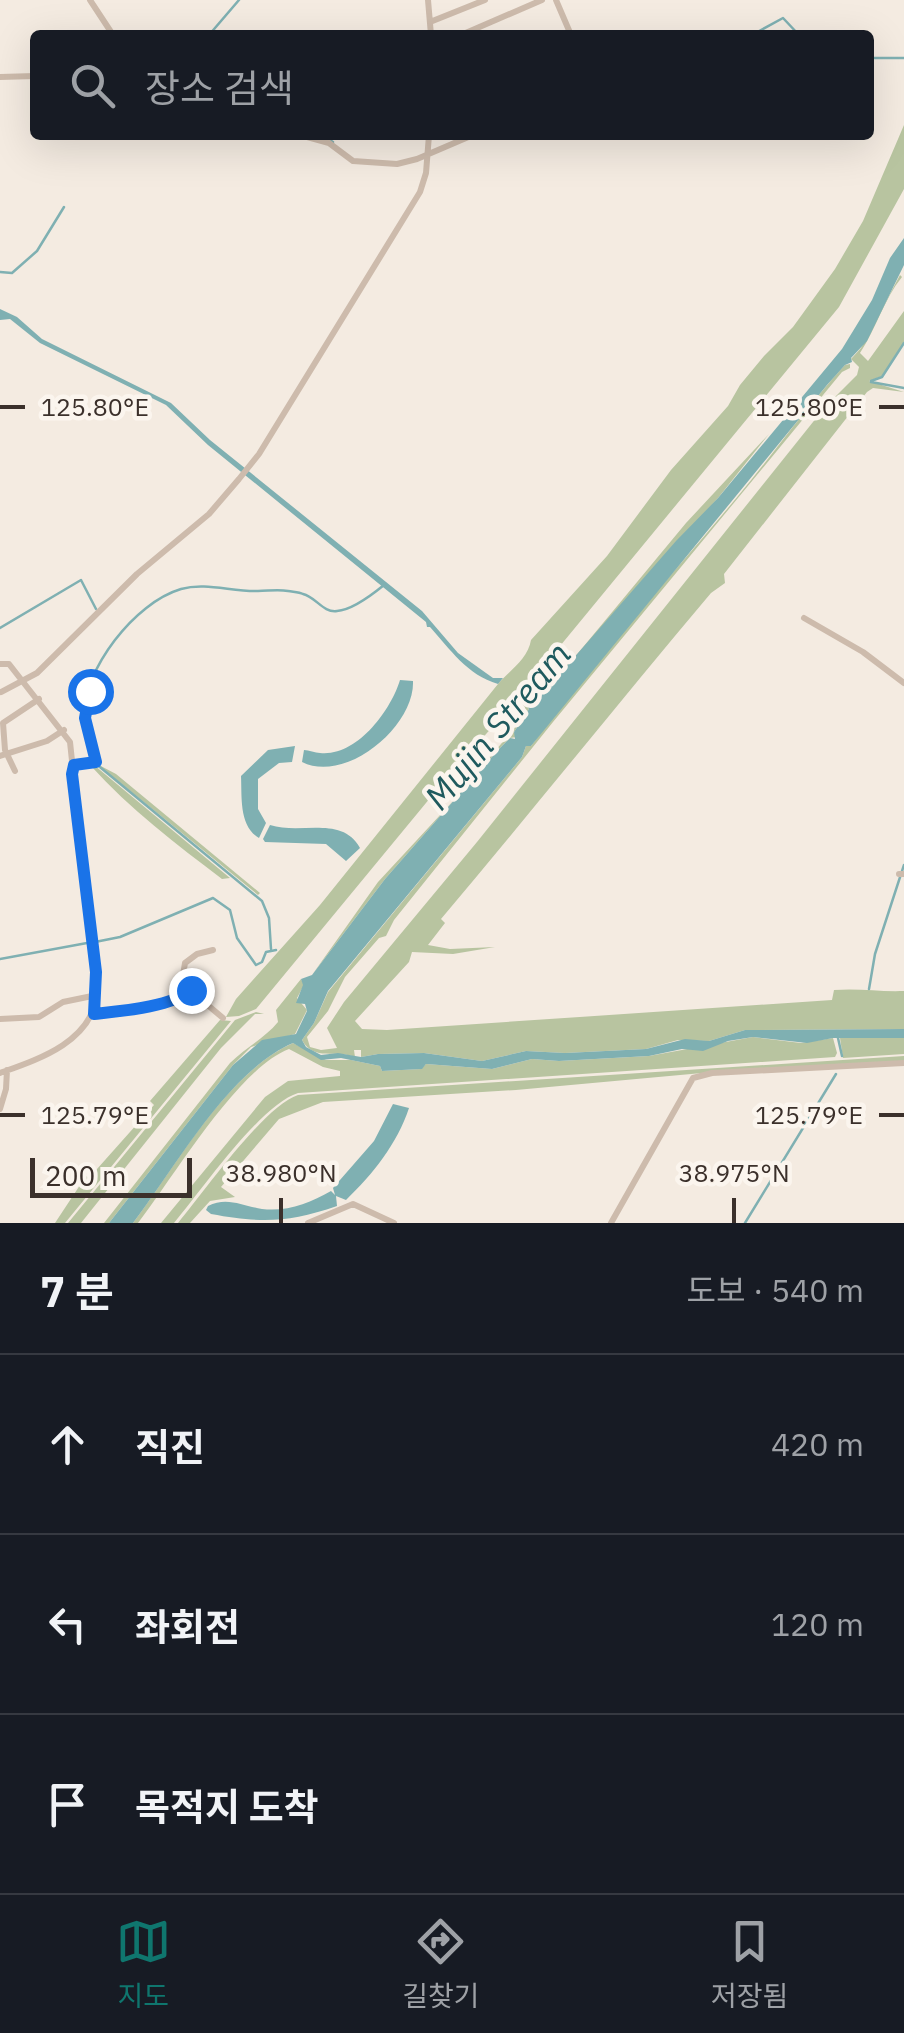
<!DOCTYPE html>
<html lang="ko">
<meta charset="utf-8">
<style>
body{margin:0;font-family:"IBM Plex Sans","Noto Sans KR",sans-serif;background:#20242c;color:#f1f3f6}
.scale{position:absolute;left:30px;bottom:25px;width:162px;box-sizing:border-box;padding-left:10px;border:5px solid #3b302b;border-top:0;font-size:28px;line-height:35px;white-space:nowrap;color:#3b302b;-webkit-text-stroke:8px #fbf5ee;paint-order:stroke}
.stop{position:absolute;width:30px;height:30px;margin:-22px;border:8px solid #1a73e8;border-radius:50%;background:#fff}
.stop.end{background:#1a73e8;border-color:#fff;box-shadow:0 2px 10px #0008}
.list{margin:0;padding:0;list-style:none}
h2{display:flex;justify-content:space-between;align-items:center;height:130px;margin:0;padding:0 40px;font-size:42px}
h2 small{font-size:32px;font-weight:400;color:#9ea1a6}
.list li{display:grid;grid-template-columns:65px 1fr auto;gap:30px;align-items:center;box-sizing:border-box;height:180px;padding:0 40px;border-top:2px solid #363941}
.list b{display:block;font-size:38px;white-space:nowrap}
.list em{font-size:32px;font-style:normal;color:#9ea1a6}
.icon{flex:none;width:55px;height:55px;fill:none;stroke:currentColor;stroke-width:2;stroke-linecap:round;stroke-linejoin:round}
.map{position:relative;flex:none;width:904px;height:1223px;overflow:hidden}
.search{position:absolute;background:#171b24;box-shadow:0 10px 40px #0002;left:30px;right:30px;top:30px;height:110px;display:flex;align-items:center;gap:25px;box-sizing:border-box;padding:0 35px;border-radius:10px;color:#9ea1a6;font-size:38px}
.sheet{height:670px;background:#171b24}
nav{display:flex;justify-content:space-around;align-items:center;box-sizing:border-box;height:140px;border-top:2px solid #363941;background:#171b24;font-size:28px;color:#9ea1a6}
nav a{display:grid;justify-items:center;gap:5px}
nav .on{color:#0f766e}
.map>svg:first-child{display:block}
.green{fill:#b8c4a0}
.water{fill:#7fb0b2}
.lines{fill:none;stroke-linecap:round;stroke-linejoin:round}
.stream{stroke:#7fb0b2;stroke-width:2.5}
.street{stroke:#cdbbac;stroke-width:6}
.route{stroke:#1a73e8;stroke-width:12}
.ticks{fill:none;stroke:#3b302b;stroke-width:4}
.labels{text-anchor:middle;stroke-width:9;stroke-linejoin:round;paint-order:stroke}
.water-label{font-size:35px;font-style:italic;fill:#1f5a5e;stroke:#fbf5ee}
.ticks-label{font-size:25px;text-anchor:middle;fill:#3b302b;stroke:#fbf5ee;stroke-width:9;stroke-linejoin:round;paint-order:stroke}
</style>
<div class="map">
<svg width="904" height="1223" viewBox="0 0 904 1223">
<rect width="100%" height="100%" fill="#f4ebe1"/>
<path class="green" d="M904,125V189L839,307L523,691L534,697L574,658L686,523L769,434L718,498L540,697L536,701L525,697L523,700L529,709L514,732L517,737L510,738L498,750L385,879L312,975L378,882L454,800L522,719L525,707L517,699L440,786L256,1009L239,1016L226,1017L236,999L320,905L498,684C510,670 528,659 531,640L607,556L671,470L728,406L740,385L764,356L793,327L835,269L863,221Z
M900,275L902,277C884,299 876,329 860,353L868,361L904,311V342L882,376L869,381L904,392L873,388L867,392L724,574L725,583L711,593C620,701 532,811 441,919L445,923L428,945L450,949L495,947L453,954L412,952L409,962L355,1021L362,1029L387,1030L832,1000L834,990C860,988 879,992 904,991V1029L745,1030L709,1041L678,1040L646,1049L565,1053L526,1051L482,1061L424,1053L378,1054L361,1057V1050H354L355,1057C336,1049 314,1062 302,1040L314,1023L328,992L522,757L526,746H531C595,659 669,579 738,496C774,453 807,406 845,365L850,364V368L842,372L553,722L394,920L386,936L379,938L345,977L328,1011L307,1037L310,1047L321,1050L337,1048L327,1028L344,1002L477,842L825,407L857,375L859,367L851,359L861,348Z
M97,764L116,774L260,893L258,895Z
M94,765L230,878L222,879C176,844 130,809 91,766Z
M301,979L304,985L297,998L307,1010L295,1034L251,1047L233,1065L109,1223H104L230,1063C245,1048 265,1038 278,1022L276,1010Z
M256,1012L264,1014H255L221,1048L81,1223H68L235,1020Z
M220,1020L231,1021L65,1223H55L86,1176L89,1178L154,1105L150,1101Z
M753,1037L801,1043L833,1038L837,1053L835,1057L298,1093C260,1105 202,1190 174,1223H161L265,1097L288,1081L340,1076V1071L323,1067L289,1049C238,1068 173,1178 138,1223H133C177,1165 226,1073 293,1043L326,1060H351L380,1066L382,1071L421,1069L426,1064L492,1069L532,1059L559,1061L649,1056Z
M840,1038H904V1054L843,1058Z
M904,1056V1062L713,1072L516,1090L323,1102L279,1119L221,1187L235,1197L210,1201L190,1223H178C204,1192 264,1106 298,1095Z"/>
<path class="water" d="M904,238V265L867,341L851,358L852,362L845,365L827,385L531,746H526L522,757L328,991L314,1023L302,1040L306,1047L321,1055L338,1053L361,1057L378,1054L424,1053L482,1061L526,1051L565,1053L646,1049L685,1039L709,1041L745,1030L904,1029V1038H833L807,1043L753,1037L728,1041L703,1051L682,1049L649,1056L559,1061L532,1059L492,1069L426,1064L422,1069L382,1071L380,1066L341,1058L321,1060L293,1043C227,1072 176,1167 133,1223H109L233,1065L262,1040L296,1034L307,1011L305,1004L296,1003L303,985L301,979L312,975L385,879L498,750L510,738L515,739L514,732L529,709L523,699L525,696L536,701L676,541L718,498L842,349L872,300L890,258Z
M0,309L17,317L42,339L171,403L210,440L422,611L458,653L493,678H503L498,684C467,675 450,649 430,627H427L426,622L208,445L166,405L40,343L10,319L0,320Z
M400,680L413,681C415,726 346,784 302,762L304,750C309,750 315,753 320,753C357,757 391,710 400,680Z
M295,746L292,762L279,763L258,779V809L266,823L259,838C239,826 242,798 241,776L268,750Z
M270,825C300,835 342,815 360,848L346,861L326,844L265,842L263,839Z
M393,1104L409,1108C397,1144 373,1174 346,1200L336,1196L337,1206C288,1223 260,1223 211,1214L206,1210L208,1206C227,1196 243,1206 262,1209C287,1212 310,1203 331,1191L335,1195L333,1188L374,1141Z"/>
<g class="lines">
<path class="stream" d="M209,35L239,0
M752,35L783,18L799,35
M869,58H904
M322,135L333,142
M0,272L12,273L37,251L64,207
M871,381L882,377L904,343
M871,382L904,388
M0,628L81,580L96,609
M83,717C84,669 134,603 181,589C206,582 232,592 258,591C268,591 278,589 288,591C293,592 299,592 303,594C316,597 323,613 337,611C352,610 373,594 384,585
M84,725L91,756
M95,763L262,901L269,918L271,949
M95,942L120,937L213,898L230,910L237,938L256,965L262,962L266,952L276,950
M0,959L87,943
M869,989L875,954L904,865
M838,1038L842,1056
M745,1223L836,1074"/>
<path class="street" d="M90,0L113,35
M428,0L431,35
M556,0L571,35
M430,22L485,0
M461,35L542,0
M0,77L35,76
M300,135L329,143L353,161L397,164L417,159L473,135
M535,135L536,136
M804,618L863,652L904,683
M0,664H9L70,742L97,995C91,1042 39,1059 0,1073
M1,692L37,673L137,574L209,514L239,479L259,454L420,192L426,173L429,135
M0,756L47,741L64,730
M74,765L96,762L85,718L90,691
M15,771L5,750L3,723L39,699
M899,874H904
M191,991L223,1018
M94,1014L134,1009L185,996L191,991L183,975L185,963L197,954L213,950
M0,1019L39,1017L63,1002L97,995
M0,1109L6,1089L7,1070
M308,1223L353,1204L394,1223
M611,1223L693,1078L712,1073L904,1063"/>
</g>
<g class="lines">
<path class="route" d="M90,691L85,718L96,762L74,765L72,774L96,972L94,1014C121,1011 171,1007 191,990"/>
</g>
<path class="ticks" d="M0,407H25M879,407H904M0,1115H25M879,1115H904M281,1198V1223M734,1198V1223"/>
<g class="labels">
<g class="water-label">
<text transform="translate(498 726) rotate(-50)" y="12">Mujin Stream</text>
</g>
</g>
<g class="ticks-label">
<text x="809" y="416">125.80°E</text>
<text x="95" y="416">125.80°E</text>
<text x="809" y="1124">125.79°E</text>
<text x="95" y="1124">125.79°E</text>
<text x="281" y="1182">38.980°N</text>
<text x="734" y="1182">38.975°N</text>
</g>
</svg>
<div class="scale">200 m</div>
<div class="stop" style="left:90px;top:691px"></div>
<div class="stop end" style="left:191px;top:990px"></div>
<div class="search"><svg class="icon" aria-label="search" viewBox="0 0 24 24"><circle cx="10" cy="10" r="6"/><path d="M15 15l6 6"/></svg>장소 검색</div>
</div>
<section class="sheet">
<h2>7 분<small>도보 · 540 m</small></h2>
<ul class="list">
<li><svg class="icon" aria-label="ahead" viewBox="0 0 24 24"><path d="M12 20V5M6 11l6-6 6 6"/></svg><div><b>직진</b></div><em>420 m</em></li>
<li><svg class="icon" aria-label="left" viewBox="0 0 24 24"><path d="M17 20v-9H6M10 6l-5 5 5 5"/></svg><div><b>좌회전</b></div><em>120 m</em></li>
<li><svg class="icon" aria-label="arrive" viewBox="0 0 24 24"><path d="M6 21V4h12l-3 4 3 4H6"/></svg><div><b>목적지 도착</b></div></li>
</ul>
</section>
<nav>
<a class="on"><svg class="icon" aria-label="map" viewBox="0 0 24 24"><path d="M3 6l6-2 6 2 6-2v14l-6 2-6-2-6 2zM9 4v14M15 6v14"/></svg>지도</a>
<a><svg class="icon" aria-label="directions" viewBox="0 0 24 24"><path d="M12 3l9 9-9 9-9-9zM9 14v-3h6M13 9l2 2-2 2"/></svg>길찾기</a>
<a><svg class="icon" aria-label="saved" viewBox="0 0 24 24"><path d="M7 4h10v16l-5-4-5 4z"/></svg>저장됨</a>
</nav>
